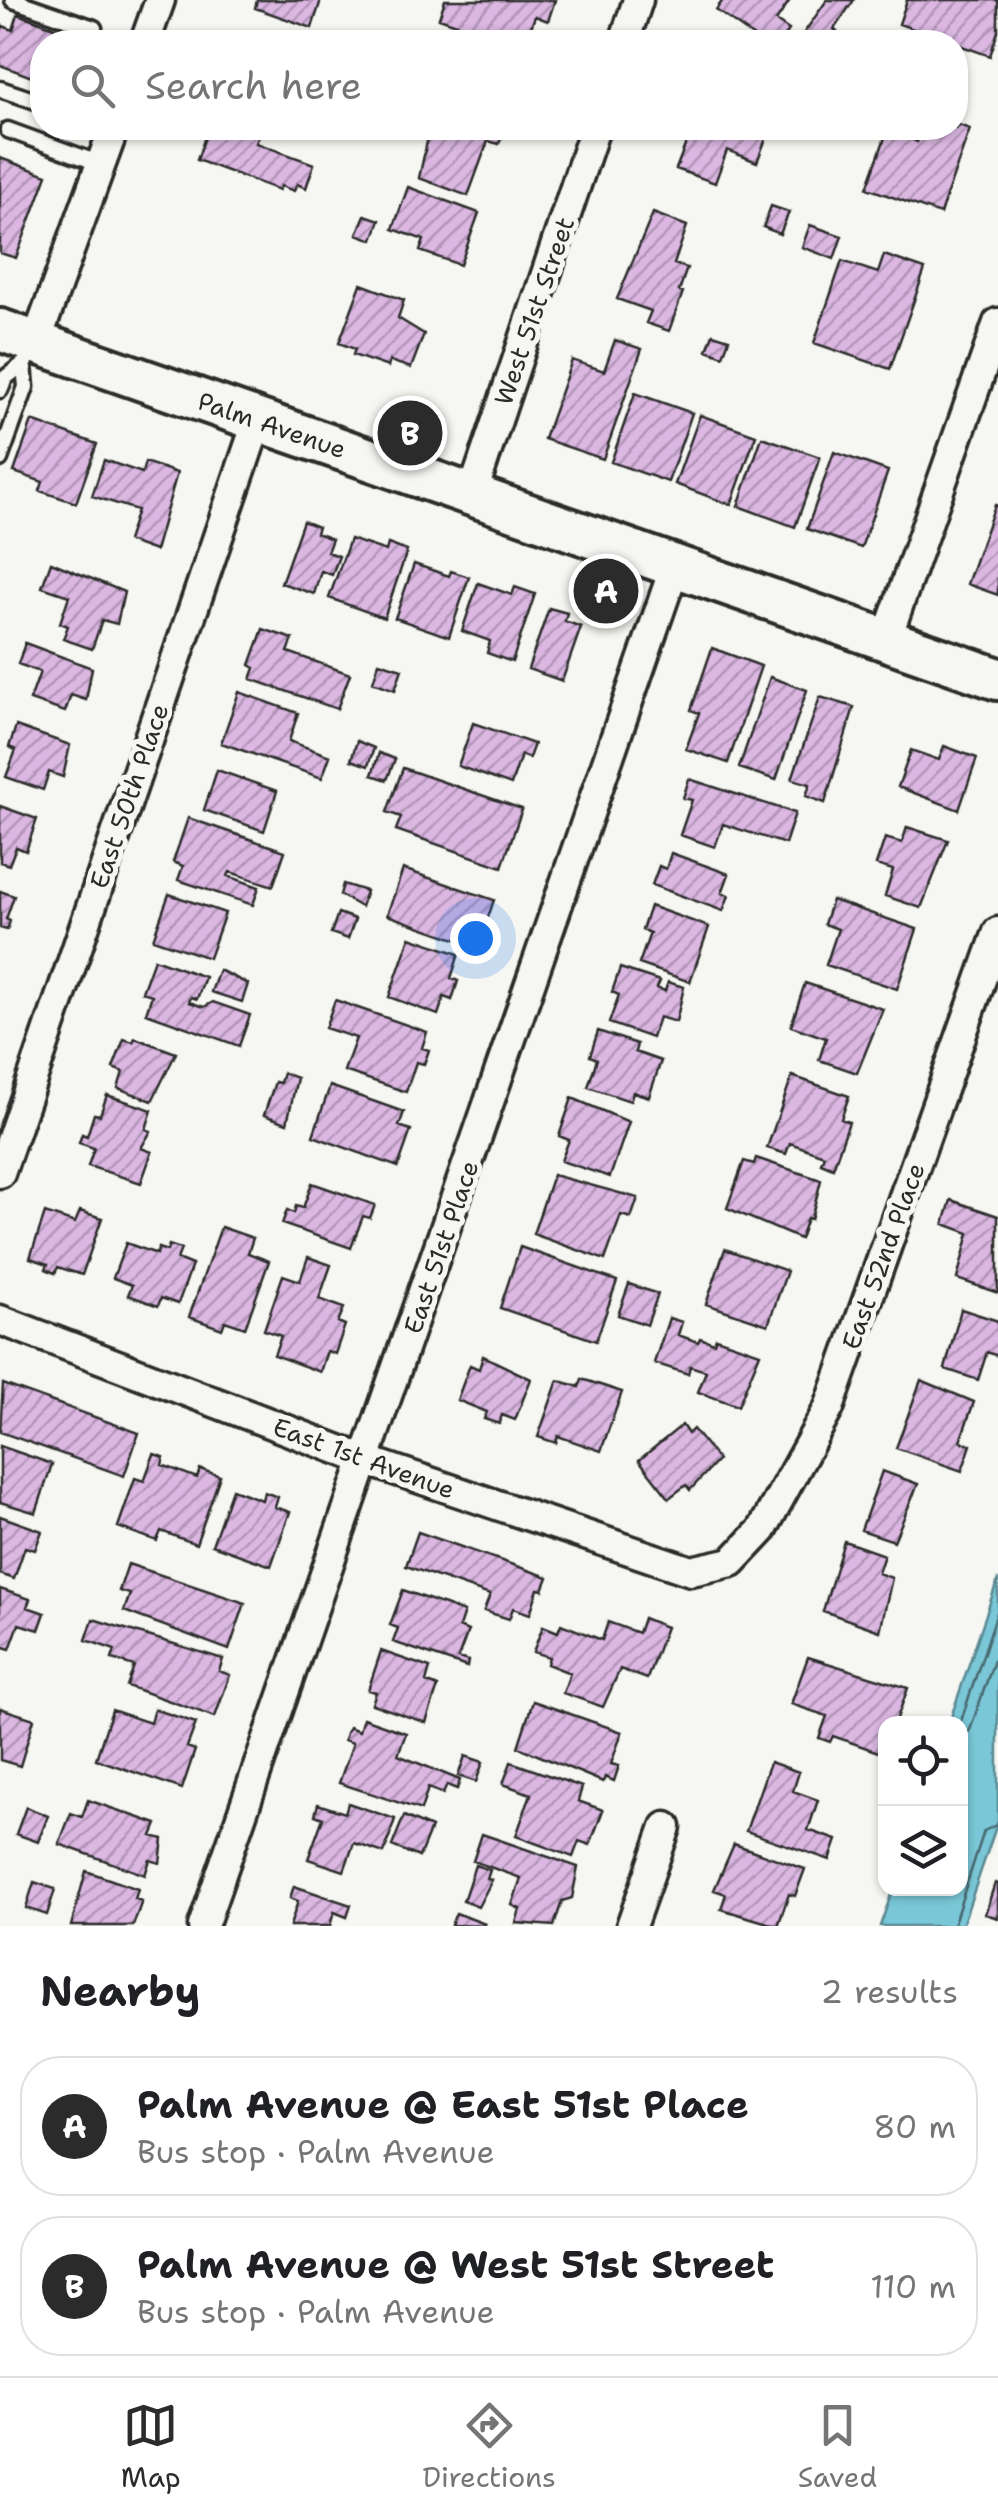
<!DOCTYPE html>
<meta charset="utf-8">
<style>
body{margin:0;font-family:"Shantell Sans",sans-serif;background:#f2f2f2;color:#202124}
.controls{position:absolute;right:30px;bottom:30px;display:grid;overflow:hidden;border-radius:20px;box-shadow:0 2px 8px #0004}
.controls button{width:90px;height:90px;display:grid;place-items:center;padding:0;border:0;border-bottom:2px solid #e0e0e0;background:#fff;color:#202124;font:50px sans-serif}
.you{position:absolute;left:475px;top:938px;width:35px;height:35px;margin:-25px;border:8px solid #fff;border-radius:50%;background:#1a73e8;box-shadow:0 0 0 15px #1a73e833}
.badge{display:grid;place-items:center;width:65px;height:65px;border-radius:50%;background:#2b2b2b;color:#fff;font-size:32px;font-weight:700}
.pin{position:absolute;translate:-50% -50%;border:5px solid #fff;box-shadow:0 2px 10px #0006}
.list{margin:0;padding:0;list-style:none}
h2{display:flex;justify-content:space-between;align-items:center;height:130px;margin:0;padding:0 40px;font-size:42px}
h2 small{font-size:32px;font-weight:400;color:#757577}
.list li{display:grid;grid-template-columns:65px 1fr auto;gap:30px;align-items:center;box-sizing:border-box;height:140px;margin:0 20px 20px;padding:0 20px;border:2px solid #e0e0e0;border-radius:40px}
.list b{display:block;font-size:38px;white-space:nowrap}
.list p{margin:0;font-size:32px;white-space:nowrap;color:#757577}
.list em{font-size:32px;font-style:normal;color:#757577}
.icon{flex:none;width:55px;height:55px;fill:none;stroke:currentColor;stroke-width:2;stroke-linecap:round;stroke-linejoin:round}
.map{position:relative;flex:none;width:998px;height:1926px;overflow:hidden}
.search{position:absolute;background:#fff;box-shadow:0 2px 8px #0004;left:30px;right:30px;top:30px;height:110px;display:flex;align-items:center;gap:25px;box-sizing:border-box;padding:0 35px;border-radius:40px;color:#757577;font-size:38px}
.sheet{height:450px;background:#fff}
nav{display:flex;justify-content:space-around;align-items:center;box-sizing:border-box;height:140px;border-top:2px solid #e0e0e0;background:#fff;font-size:28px;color:#757577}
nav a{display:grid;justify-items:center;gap:5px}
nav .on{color:#2b2b2b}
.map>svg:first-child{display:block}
.water{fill:#79c7d7;stroke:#5a8992;stroke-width:2.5}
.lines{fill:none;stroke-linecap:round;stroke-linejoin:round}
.shore{stroke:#4a6970;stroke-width:2.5}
.building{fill:url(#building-hatch);stroke:#2b2b2b;stroke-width:2.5}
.service-casing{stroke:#2b2b2b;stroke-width:21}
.minor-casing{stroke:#2b2b2b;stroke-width:35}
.secondary-casing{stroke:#2b2b2b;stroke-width:48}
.service{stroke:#f6f6f2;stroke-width:14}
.minor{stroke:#f6f6f2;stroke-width:28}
.secondary{stroke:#f6f6f2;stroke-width:40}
.labels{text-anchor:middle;stroke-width:10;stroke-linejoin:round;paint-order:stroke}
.street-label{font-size:25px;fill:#2b2b2b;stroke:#f6f6f2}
</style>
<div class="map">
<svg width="998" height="1926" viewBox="0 0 998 1926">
<defs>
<pattern id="building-hatch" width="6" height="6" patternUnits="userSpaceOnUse" patternTransform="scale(2.5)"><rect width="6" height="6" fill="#dbb7e2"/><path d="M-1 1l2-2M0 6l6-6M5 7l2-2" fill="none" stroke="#b295b7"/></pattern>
</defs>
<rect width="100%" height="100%" fill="#f6f6f2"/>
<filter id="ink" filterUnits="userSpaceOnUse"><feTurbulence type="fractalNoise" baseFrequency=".01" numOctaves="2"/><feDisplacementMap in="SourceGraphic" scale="20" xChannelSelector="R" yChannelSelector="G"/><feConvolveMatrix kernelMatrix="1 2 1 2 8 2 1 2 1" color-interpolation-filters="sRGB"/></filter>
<g filter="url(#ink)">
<path class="water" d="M998,1579V1821L962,1926H880L893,1889L960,1888V1724L949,1723Z"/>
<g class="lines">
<path class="shore" d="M960,1724L998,1610
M960,1742L970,1730L998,1649
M953,1926L984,1831L998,1824"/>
</g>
<path class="building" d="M257,0H321L312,28L255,8Z
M445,0H555L548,21L535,16L526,42H509L439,18Z
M723,0H790L776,21L789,30L781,42H761L716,10Z
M827,0H854L834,29L837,32L830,42H804L799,40Z
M907,0H998V31L990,56L899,24Z
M18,14L79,36L77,42H42V81L0,65V34L3,26L13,30Z
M956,124L970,129L940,214L867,188L887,132L902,138L906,128H912L917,129L913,140L917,142L922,128H956Z
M208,128H262L256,143L314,164L306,188L297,184L294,191L281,186L279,190L197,160Z
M430,128H505L499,144L488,141L468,196L419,178Z
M685,128H770L757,162L727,150L715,183L676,169L691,130Z
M0,158L47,175L16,258L0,253Z
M408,187L479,213L460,265L420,251L424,240L393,229Z
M771,206L789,212L780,234L763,227Z
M653,213L687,226L674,264L687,268L679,291L683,292L669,331L646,323L651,311L617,299Z
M365,215L380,220L373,240L357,234Z
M810,225L842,236L834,259L802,247Z
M884,255L925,269L890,369L814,343L842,261L878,273Z
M361,284L404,300L398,318L424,334L411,368L390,361L388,367L353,355L355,349L339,343Z
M713,334L729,339L723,356L707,350Z
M615,340L642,349L603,459L544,439L572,360L604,371Z
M635,393L692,413L668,482L611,462Z
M700,415L756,435L731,505L675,484Z
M32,421L97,444L76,503L40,491L43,482L14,472Z
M762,437L820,457L795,527L738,506Z
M834,452L888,471L861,548L807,529Z
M104,460L142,473L145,462L177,473L155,551L127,541L137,510L92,496Z
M995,505L998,506V595L967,584Z
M303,521L318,527L316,533L332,539L327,552L339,556L332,575L321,571L314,594L281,583Z
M350,539L386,551L388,544L407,551L384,618L329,598Z
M51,562L124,592L117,624L102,620L92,649L63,639L68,626L60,623L69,596L42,587Z
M414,564L449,576L451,571L469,577L449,637L395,618Z
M478,583L512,595L515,587L535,594L512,662L487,653L490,641L462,631Z
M549,608L567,613L565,621L581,627L562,681L528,669Z
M263,629L293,639L288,652L350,674L337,709L251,679L255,668L250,665Z
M25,643L92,668L86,700L71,695L65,712L30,700L40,672L18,664Z
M712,648L761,666L728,763L686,749L699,713L691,710Z
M379,662L402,669L395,690L373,682Z
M770,677L807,690L776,780L739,768Z
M239,692L298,713L289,741L330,756L322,778L221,743Z
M820,697L854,707L825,803L806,796L810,784L792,779Z
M473,723L534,744L529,758L521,755L511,785L458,766Z
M16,726L70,745L63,777L49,772L43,790L6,777L16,750L9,747Z
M357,741L374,748L368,766L351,760Z
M944,746L977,758L959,810L898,787L911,750L939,760Z
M379,753L395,759L387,780L372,775Z
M403,768L522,809L502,867L396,830L401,817L387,812Z
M217,770L277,791L264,831L204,810Z
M689,779L795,813L785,844L723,824L715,847L680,835L692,800L683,798Z
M0,806L37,819L26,851L16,847L9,865L0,862Z
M188,818L285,851L273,886L230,872L228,876L259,887L253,905L178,880L183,866L173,862Z
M907,827L948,840L921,908L885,896L893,870L876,865L885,838L902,843Z
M671,853L729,874L722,893L729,895L723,911L652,885L659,866L666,869Z
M403,869L494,900L478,947L387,915Z
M343,884L366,891L361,907L340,895Z
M0,891L14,896L6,919L10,921L7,930L0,928Z
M169,894L225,913L209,958L153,939Z
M832,900L917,929L897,989L826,965L838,929L824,924Z
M650,906L709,927L690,982L639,964L650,933L642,930Z
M338,913L355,919L348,939L331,933Z
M410,937L459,954L451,978L458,981L452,1000L444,997L438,1015L389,997Z
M154,959L205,977L197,999L191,997L189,1002L204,1007L213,1002L250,1015L239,1046L146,1013L152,995L142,992Z
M620,968L660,981L657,988L665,991L668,982L684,987L676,1022L659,1017L652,1038L609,1023L619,995L612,992Z
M219,970L248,984L242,1002L211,992Z
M805,983L883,1009L857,1073L819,1060L826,1038L791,1026Z
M335,1000L427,1032L422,1048L429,1050L424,1064L416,1062L406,1092L344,1071L356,1038L325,1028Z
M598,1031L637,1044L635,1052L661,1061L649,1097L633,1092L630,1101L588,1087L597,1059L590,1056Z
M135,1038L176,1053L152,1101L118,1088L123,1072L113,1068L124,1039L133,1042Z
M283,1073L297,1078L287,1123L264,1115L275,1082L280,1083Z
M792,1076L849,1096L841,1119L849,1122L833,1168L821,1163L824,1155L790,1143L786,1154L767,1148Z
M330,1086L404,1112L399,1126L411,1130L398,1167L313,1136Z
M107,1095L152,1110L146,1129L151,1131L141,1148L152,1152L141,1183L88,1166L94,1148L79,1143L82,1134L87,1136L94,1114L100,1115Z
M572,1098L629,1122L610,1177L561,1161L569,1140L559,1136Z
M756,1158L821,1180L811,1219L807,1218L800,1239L727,1208L744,1161L754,1164Z
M553,1175L638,1198L631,1218L621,1215L605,1260L533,1234Z
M312,1183L375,1205L370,1218L363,1216L351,1248L282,1224L287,1210L294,1213L296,1206L303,1208Z
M951,1200L998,1216V1293L957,1279L969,1233L944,1224Z
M80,1211L102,1218L82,1275L58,1267L55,1273L46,1269L48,1264L30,1258L45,1213L75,1223Z
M221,1227L253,1238L248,1253L269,1261L245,1328L225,1321L222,1329L189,1317Z
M126,1243L157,1254L158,1248L167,1251L169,1245L181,1249L177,1259L192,1265L178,1304L161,1298L158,1306L128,1295L132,1285L113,1278Z
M520,1247L617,1281L596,1341L500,1308Z
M725,1249L787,1271L768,1325L706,1304Z
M308,1257L331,1265L319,1299L344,1308L338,1322L345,1325L335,1354L327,1351L320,1372L274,1355L281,1336L264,1330L283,1275L300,1281Z
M629,1284L658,1294L647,1325L618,1315Z
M961,1309L998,1321V1356L987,1352L978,1380L945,1369Z
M669,1318L682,1322L678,1335L698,1342L700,1338L714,1343L716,1338L760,1353L738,1406L698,1392L706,1371L690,1366L688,1374L654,1363Z
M483,1356L531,1379L515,1420L502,1415L499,1424L484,1419L487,1412L457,1400L470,1365L479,1369Z
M582,1379L622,1392L601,1451L558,1436L556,1443L538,1437L558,1380L579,1387Z
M921,1380L974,1402L960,1441L971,1445L962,1471L896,1448Z
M3,1384L139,1433L124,1476L0,1432Z
M682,1425L688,1434L693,1429L718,1460L690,1490L686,1485L669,1498L639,1460Z
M0,1446L52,1464L36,1513L0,1502Z
M154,1454L164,1457L162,1465L197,1478L200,1469L220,1476L196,1544L161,1531L157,1541L118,1527L135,1478L144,1481Z
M882,1471L918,1484L894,1541L861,1530Z
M232,1489L262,1500L264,1492L278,1497L275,1507L290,1512L271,1566L212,1545Z
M0,1516L42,1531L35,1550L25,1547L14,1579L0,1574Z
M418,1532L548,1577L543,1590L538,1589L530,1614L513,1608L509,1619L484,1611L490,1595L406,1566Z
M844,1541L884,1555L878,1573L892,1578L880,1631L823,1611Z
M128,1564L245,1603L229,1650L124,1611L130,1594L119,1591Z
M0,1589L30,1599L27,1607L45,1613L39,1630L19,1624L10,1649L0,1646Z
M403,1590L464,1612L459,1627L468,1631L458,1658L468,1661L467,1667L393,1642L398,1628L390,1625Z
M643,1618L666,1627L647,1679L620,1669L603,1707L563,1693L570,1673L547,1664L549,1657L533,1652L543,1626L558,1632L561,1624L602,1640L608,1622L638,1633Z
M93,1619L223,1659L219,1671L230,1675L215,1717L127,1686L134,1666L112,1659L115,1650L86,1640Z
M381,1651L430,1668L426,1682L438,1687L426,1723L372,1704L376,1692L368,1690Z
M808,1657L908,1688L895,1724H886L884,1754L833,1736L830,1742L819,1738L827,1716L791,1704Z
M533,1701L622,1732L611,1764L619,1766L614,1781L605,1777L603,1782L518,1747Z
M0,1708L34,1719L20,1766L0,1760Z
M154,1709L196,1723L187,1747L195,1750L182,1789L96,1759L112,1710L150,1723Z
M363,1718L406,1733L398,1755L460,1780L457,1789L447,1785L443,1794L428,1788L421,1810L339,1783L353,1743L344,1740L346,1733L349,1727L359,1731Z
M465,1756L483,1762L476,1782L458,1776Z
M511,1762L582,1787L578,1801L603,1810L590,1845L579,1841L573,1857L516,1836L531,1794L503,1784Z
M770,1762L799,1772L793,1791L818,1800L808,1830L837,1840L830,1860L746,1831Z
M88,1800L157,1824L152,1836L163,1839L160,1863L150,1860L145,1875L59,1844L71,1813L82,1817Z
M348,1803L395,1819L384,1853L354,1843L344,1871L308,1859L323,1818L315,1815L318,1804L345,1813Z
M26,1807L48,1816L38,1842L16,1834Z
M404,1816L431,1828L419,1857L392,1846Z
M482,1834L578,1867L572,1898L562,1901L554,1926L516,1923L520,1909L512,1905L521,1878L473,1861Z
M734,1844L805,1869L795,1896L789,1894L778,1926L721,1909L726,1894L714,1890Z
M475,1865L490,1870L487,1879L492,1880L478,1907L463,1901Z
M86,1871L138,1889L135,1899L142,1901L133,1926H71Z
M34,1882L55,1889L47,1915L26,1908Z
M995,1883L998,1884V1918L985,1914Z
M294,1886L351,1905L347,1917L334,1912L330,1926H290L298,1901L290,1898Z
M456,1913L485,1924L484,1926L451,1925Z"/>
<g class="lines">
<defs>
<path id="service" d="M13,0L94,28L89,42
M0,89L42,103
M8,130L101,164
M0,390L5,378L26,362
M0,459L26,387L24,365"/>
<path id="minor" d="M145,42L160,0
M624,42L638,0
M36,342L114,128
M472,495L595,128
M886,640L998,323
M0,1173L258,420
M0,1320L368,1461L691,1571L732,1562L762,1530L829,1408L998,932
M203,1926L675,566
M631,1926L666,1827"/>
<path id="secondary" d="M0,330L998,679"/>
</defs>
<use href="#service" class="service-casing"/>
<use href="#minor" class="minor-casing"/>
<use href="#secondary" class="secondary-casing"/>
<use href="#service" class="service"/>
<use href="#minor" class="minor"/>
<use href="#secondary" class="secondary"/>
</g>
</g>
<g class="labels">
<g class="street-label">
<text transform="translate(534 311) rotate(-71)" y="9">West 51st Street</text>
<text transform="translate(272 425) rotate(19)" y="9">Palm Avenue</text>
<text transform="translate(129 796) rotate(-71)" y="9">East 50th Place</text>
<text transform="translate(441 1247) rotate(-71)" y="9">East 51st Place</text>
<text transform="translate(883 1256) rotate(-70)" y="9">East 52nd Place</text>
<text transform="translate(364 1458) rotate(20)" y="9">East 1st Avenue</text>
</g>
</g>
</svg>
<div class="controls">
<button><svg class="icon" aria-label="locate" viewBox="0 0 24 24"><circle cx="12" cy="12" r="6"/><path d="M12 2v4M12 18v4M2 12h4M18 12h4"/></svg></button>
<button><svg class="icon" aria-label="layers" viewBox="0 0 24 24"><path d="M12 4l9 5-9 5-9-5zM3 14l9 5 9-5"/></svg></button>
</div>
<div class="you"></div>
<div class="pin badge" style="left:606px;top:591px">A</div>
<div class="pin badge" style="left:410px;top:433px">B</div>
<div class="search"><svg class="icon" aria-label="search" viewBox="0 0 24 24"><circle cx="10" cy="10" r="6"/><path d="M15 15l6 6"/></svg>Search here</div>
</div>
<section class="sheet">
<h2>Nearby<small>2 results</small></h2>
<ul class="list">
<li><span class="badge">A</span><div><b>Palm Avenue @ East 51st Place</b><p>Bus stop · Palm Avenue</p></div><em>80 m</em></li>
<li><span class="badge">B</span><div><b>Palm Avenue @ West 51st Street</b><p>Bus stop · Palm Avenue</p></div><em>110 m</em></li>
</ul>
</section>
<nav>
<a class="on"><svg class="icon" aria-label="map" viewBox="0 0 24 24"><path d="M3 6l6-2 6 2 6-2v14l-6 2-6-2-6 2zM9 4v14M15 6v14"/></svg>Map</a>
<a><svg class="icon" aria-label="directions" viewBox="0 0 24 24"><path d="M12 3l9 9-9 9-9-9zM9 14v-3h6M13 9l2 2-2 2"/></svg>Directions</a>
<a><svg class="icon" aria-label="saved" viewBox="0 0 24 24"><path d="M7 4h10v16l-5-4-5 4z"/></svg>Saved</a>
</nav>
